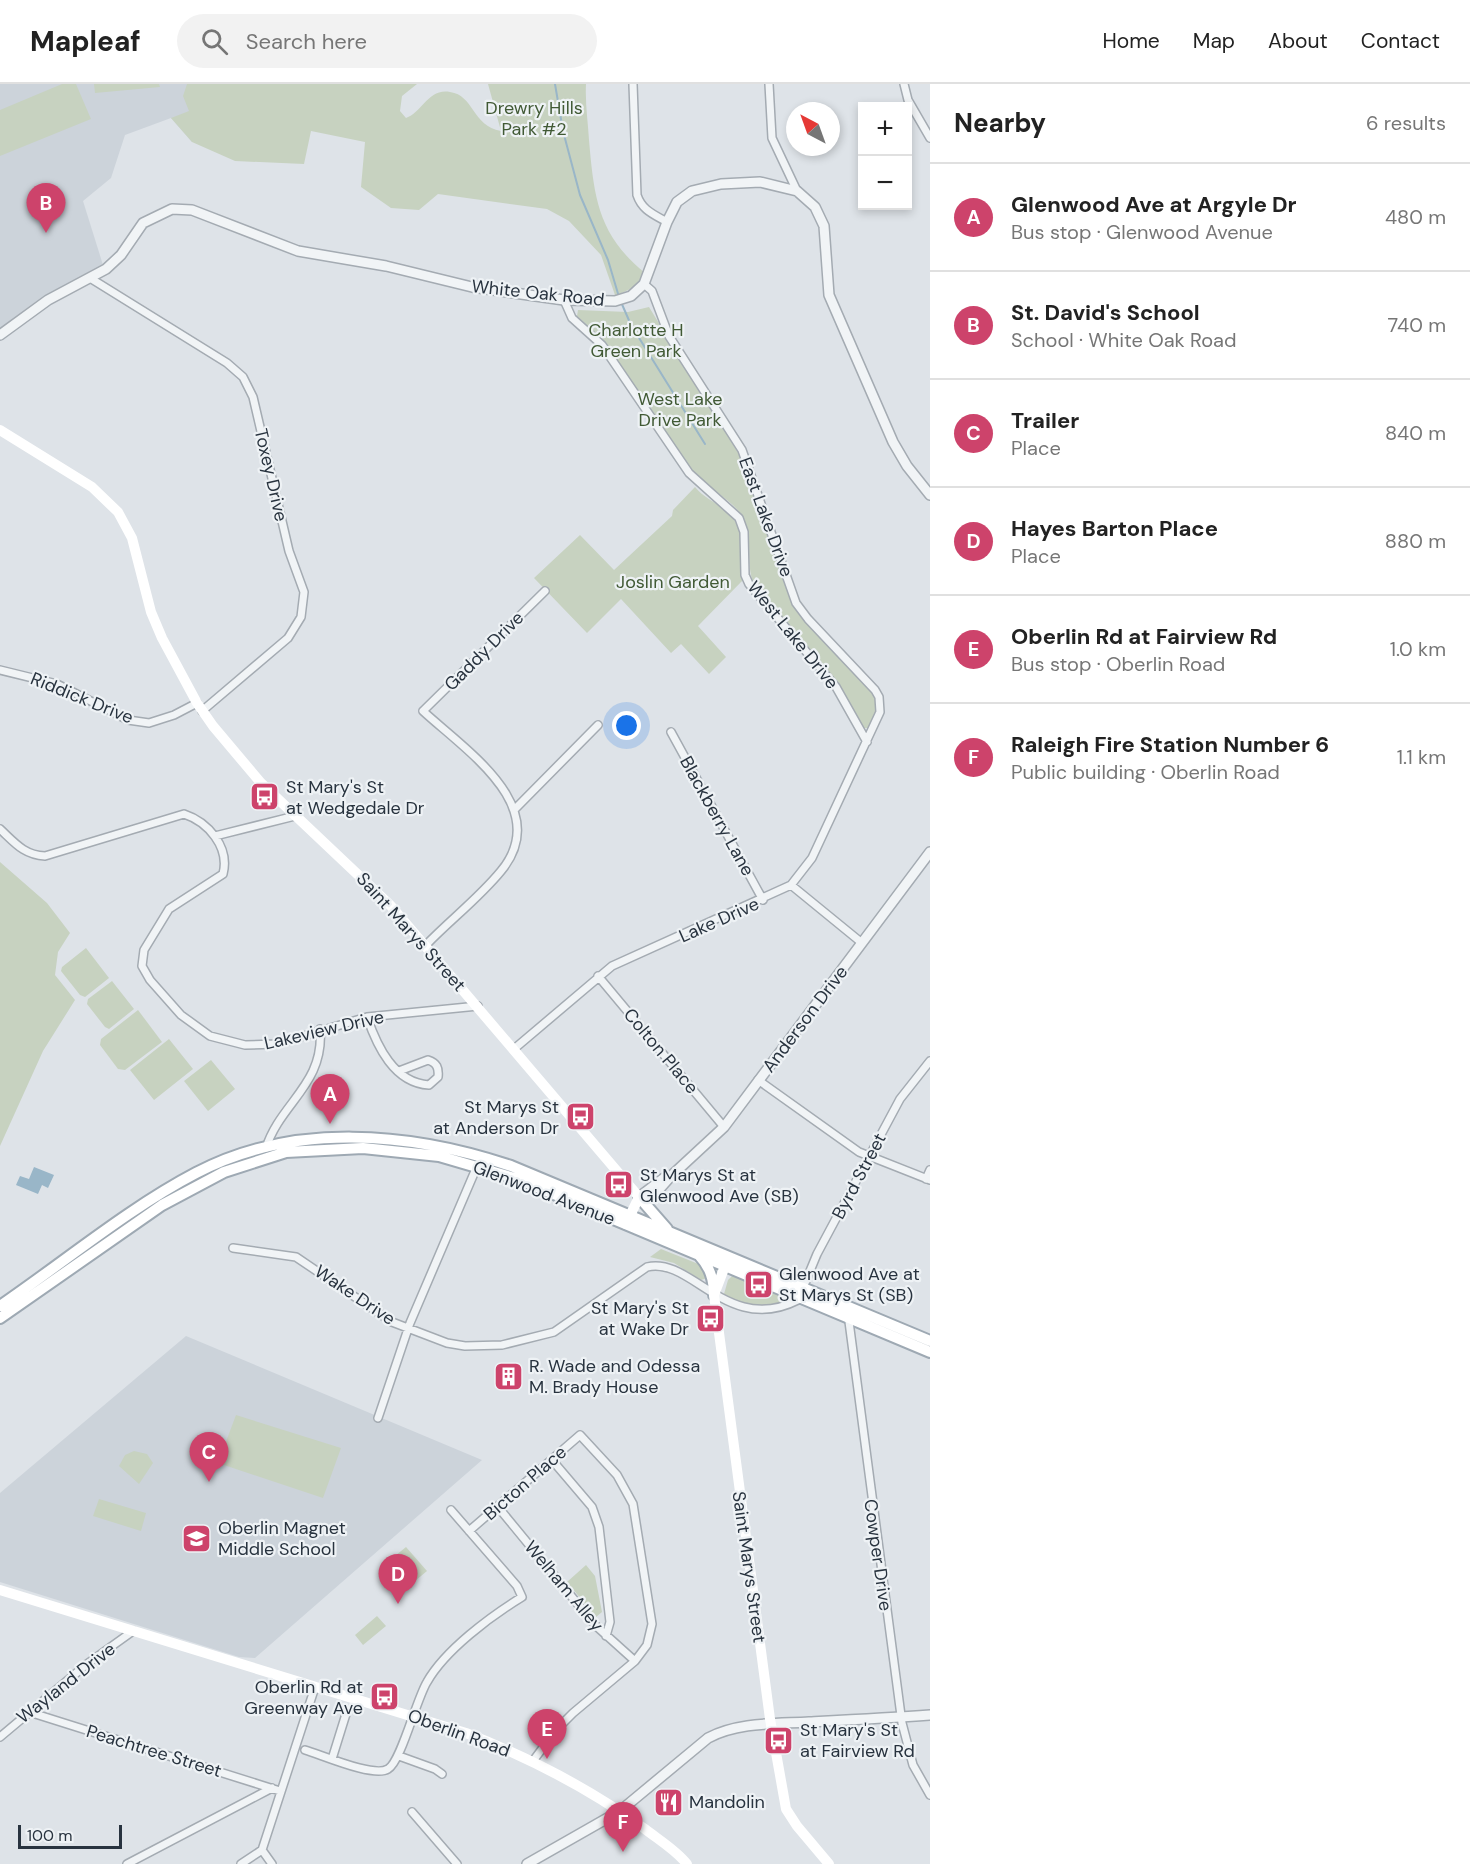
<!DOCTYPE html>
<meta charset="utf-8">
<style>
body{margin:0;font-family:"DM Sans",sans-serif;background:#f2f2f2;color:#222}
.controls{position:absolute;right:18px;top:18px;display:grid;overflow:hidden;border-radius:0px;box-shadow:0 3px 9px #0003}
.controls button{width:54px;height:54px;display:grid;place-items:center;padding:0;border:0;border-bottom:2px solid #e0e0e0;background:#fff;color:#222;font:30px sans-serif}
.compass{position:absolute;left:786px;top:18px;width:54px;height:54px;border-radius:50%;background:#fff;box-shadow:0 3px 9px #0003;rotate:319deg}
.scale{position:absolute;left:18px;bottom:15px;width:104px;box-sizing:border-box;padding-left:6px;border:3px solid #28333f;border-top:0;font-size:16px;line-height:21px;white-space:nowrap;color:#28333f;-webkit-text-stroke:4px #eef2f5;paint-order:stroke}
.you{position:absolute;left:627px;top:642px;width:21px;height:21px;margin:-15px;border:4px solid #fff;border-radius:50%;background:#1a73e8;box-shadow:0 0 0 9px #1a73e833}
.badge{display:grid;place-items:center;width:39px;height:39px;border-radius:50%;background:#cd436b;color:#fff;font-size:20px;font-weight:700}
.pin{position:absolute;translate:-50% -50px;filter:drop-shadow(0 2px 3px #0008)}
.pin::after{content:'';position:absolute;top:32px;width:21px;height:18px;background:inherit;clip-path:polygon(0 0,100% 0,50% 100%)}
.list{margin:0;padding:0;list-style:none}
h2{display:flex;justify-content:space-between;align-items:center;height:78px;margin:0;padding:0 24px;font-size:26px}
h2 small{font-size:20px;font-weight:400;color:#767676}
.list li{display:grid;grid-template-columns:39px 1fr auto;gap:18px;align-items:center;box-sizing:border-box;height:108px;padding:0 24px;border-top:2px solid #e0e0e0}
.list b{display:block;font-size:22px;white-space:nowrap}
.list p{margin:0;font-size:20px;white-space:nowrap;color:#767676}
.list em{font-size:20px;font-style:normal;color:#767676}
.icon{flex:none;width:33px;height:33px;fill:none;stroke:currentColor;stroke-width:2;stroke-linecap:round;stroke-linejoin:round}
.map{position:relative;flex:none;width:930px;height:1780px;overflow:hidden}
header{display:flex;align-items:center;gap:36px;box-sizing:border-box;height:84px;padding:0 30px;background:#fff;border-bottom:2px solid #e0e0e0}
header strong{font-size:28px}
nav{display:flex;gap:33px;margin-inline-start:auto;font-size:21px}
.search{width:420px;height:54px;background:#f2f2f2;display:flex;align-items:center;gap:15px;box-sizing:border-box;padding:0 21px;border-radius:33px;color:#767676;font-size:22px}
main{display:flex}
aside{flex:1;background:#fff}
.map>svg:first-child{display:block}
.built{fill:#ccd3da}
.green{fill:#c7d2c0}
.water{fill:#99b6c8}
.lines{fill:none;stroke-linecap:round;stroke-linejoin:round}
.stream{stroke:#99b6c8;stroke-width:2}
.minor-casing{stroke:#a4abb2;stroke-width:10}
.tertiary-casing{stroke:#a4abb2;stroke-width:12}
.primary-casing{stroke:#9ea9b3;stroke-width:14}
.minor{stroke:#f1f4f6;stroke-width:7}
.tertiary{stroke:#f1f4f6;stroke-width:9}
.secondary{stroke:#fff;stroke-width:10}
.primary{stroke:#fff;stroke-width:10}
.labels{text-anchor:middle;stroke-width:4.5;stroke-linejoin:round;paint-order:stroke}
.park-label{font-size:18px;fill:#415a35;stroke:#eef2f5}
.street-label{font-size:18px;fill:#28333f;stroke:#eef2f5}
.poi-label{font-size:18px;fill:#28333f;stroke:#eef2f5;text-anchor:start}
</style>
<header>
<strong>Mapleaf</strong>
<div class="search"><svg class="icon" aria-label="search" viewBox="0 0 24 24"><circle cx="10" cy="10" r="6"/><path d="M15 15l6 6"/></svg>Search here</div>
<nav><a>Home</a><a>Map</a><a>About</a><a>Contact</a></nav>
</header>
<main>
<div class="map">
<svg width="930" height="1780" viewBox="0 0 930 1780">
<rect width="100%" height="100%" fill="#dee3e8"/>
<path class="built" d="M0,0H206L192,58L171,34L125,51L111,94L83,117L103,181L65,201L0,247Z
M186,1252L482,1376L255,1574L239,1573L0,1498V1409Z"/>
<path class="green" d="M62,0H76L91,35L0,72V26Z
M94,0H159L160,3L95,9Z
M187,0H417L402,12L400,27L406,34C422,29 428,4 450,8C474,11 472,42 501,47L488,0H586C585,19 588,38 589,56C594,113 598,151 645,189C637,202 629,207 615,211L601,171L569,137L547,125L438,110L419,126L391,124L361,103L365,58L311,47L304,80L235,77L192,58L171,34L189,27L183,12Z
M649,223L739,370L797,526L875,611L878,628L870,644H864L837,598L755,503C744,480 755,455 742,432C733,416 705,403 691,386C651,336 626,274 577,232L578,226L628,228Z
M695,403C703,413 715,418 725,426C748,444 740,471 743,496L698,542L726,573L709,590L681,560L671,569L621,515L587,549L534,494L580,451L614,486L672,432L673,426Z
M0,778L47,819L70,849L58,868L55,891L75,916L43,967L0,1062Z
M86,864L109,894L85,913L80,911L61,887L62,883Z
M112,897L134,925L109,945L105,943L87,920L88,915Z
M138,926L162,958L125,986L118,985L100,961L101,955Z
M169,955L193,985L154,1016L130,986Z
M211,976L235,1005L208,1027L184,997Z
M661,1165L701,1181L707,1194L701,1196L674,1179L650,1173Z
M734,1190L791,1215L788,1219L758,1222L727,1214L724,1210L728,1196Z
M236,1331L341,1364L323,1414L218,1379Z
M134,1367L147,1370L153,1379L139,1400L119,1382L125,1371Z
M99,1415L146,1429L141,1447L93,1432Z
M406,1463L427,1487L415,1497L395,1472Z
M586,1481L595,1492L602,1528L596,1533L567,1498Z
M377,1532L386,1542L363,1561L355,1551Z"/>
<path class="water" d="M34,1083L54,1091L48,1104L42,1101L38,1110L16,1101L20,1092L29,1095Z"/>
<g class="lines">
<path class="stream" d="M555,0L563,47L580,111L608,176L619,213
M621,218L631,241L705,360"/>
<defs>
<path id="minor" d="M633,0L637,111C642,126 653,130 667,138
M769,0L772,54L797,107
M904,0L908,16L930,54
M90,194L227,279L243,293L253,313L289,467L304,508L301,533L288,554L202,627
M564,216L572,234L602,261L689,389L739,434L744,448L745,491L749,500L836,603L867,658
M0,586L57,600L128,636L149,639L174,631L197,619
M671,648L763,816
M515,725L598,641
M0,745C15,759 24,771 45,772L184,730C208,738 230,763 223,790L169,825L144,866L142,882L150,896L181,931L210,952L245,961L277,960L367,933L478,922
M215,752L295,732
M791,801L862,859
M426,861C450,836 479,814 501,787C554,723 465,666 423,627L545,507
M598,892L724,1043
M367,933C377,962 394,999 429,1001L438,993C439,984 437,979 428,976L399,987
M514,965L612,882L791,801L812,774L880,628L879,613L875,606L808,535L796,519L742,366L669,252L652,207L644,200
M758,996L859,1068L930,1096
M266,1064C280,1019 325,1000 320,945
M926,1095L930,1086
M233,1164L296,1173L392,1238L447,1259L465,1262L502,1261L554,1248L647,1183C692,1172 727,1252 798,1216L817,1170L900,1015L930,977
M848,1230L902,1639L913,1681L930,1711
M378,1334L410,1239L478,1080
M552,1376L592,1423L599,1443L610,1538L606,1552
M498,1423L595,1541L635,1577
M469,1447L580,1351L617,1391L633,1420L652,1540L647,1561L635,1577L573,1629L556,1646L533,1677
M29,1628L280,1707
M0,1653L87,1580L133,1547
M305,1666C322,1671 374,1694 388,1685C401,1678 416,1616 427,1598C445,1566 491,1532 522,1513L517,1502L451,1426
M399,1672L435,1685L442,1690
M332,1675L346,1630
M412,1728L457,1780
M262,1766L272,1780
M127,1780L272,1704
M241,1780L262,1766L315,1603"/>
<path id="tertiary" d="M0,251L48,216L106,185L121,171L143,139L172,125L192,126L298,167L386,182L472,203L564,216L615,217L631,212L644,200L667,138L677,118L692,107L721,100L760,98L797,107L815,123L824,142L829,211L893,358L907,382L930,411
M639,1113L664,1094L670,1093
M646,1120L670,1093L724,1043L930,768
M527,1780L620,1727L708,1654C738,1638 775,1640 809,1638C849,1636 890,1634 930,1631"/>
<path id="primary" d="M639,1113L667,1145
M699,1171C710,1183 714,1195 714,1211
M0,1222C63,1179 129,1124 196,1089C293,1038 410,1048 511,1082L930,1257
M0,1234L162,1121L224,1088L286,1068L363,1064L439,1072L518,1095L930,1268"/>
</defs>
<use href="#minor" class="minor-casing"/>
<use href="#tertiary" class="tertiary-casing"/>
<use href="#primary" class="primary-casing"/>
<use href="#minor" class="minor"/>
<use href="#tertiary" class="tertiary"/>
<path class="secondary" d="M0,346L92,403L118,428L132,454L151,528L162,554L197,619L213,642L261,699L391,822L639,1113L626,1140
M728,1174L714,1211L770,1635L783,1708L786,1725L797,1742L829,1780
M0,1506L466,1649C530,1674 589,1704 645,1745C659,1756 676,1766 687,1780"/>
<use href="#primary" class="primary"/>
</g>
<defs>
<symbol id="bus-square" viewBox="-11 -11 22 22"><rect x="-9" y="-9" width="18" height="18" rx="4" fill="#cd436b" stroke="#eef2f5"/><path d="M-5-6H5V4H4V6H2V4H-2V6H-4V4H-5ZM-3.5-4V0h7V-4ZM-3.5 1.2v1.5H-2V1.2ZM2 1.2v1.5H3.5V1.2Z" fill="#fff"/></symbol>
<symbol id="building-square" viewBox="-11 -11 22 22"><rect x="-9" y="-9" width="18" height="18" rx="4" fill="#cd436b" stroke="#eef2f5"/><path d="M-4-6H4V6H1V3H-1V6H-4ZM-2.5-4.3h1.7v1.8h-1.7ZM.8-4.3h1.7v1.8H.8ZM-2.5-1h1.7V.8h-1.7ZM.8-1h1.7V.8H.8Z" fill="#fff"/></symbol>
<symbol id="school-square" viewBox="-11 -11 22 22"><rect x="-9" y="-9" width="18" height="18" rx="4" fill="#cd436b" stroke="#eef2f5"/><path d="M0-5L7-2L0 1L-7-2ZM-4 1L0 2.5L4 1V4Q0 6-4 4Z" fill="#fff"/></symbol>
<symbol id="restaurant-square" viewBox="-11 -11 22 22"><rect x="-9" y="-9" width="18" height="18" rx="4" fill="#cd436b" stroke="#eef2f5"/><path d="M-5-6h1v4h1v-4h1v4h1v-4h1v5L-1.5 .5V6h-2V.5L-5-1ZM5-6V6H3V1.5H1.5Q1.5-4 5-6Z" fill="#fff"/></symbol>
</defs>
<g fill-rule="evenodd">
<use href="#bus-square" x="248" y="696" width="33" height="33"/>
<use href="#bus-square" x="564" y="1016" width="33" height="33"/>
<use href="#bus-square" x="602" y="1084" width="33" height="33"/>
<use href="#bus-square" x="742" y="1184" width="33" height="33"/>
<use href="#bus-square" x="694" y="1218" width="33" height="33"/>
<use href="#building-square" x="492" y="1276" width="33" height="33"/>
<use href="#school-square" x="180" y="1438" width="33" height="33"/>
<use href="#bus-square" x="368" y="1596" width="33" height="33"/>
<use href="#bus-square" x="762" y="1640" width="33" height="33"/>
<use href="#restaurant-square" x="652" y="1702" width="33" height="33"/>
</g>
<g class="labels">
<g class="park-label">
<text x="534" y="30">Drewry Hills<tspan x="534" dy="21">Park #2</tspan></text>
<text x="636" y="252">Charlotte H<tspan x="636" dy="21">Green Park</tspan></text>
<text x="680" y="321">West Lake<tspan x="680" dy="21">Drive Park</tspan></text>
<text x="673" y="504">Joslin Garden</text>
</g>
<g class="street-label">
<text transform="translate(538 209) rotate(6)" y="6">White Oak Road</text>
<text transform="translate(271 391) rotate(77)" y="6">Toxey Drive</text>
<text transform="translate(766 433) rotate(70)" y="6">East Lake Drive</text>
<text transform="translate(793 551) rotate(51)" y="6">West Lake Drive</text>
<text transform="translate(484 567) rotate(-45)" y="6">Gaddy Drive</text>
<text transform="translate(82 614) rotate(22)" y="6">Riddick Drive</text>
<text transform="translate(717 732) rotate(61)" y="6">Blackberry Lane</text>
<text transform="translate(719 836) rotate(-24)" y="6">Lake Drive</text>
<text transform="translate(411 848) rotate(48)" y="6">Saint Marys Street</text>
<text transform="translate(805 935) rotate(-53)" y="6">Anderson Drive</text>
<text transform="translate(324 946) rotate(-13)" y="6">Lakeview Drive</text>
<text transform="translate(661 967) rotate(50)" y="6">Colton Place</text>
<text transform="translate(859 1092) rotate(-62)" y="6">Byrd Street</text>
<text transform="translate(544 1109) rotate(21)" y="6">Glenwood Avenue</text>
<text transform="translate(355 1211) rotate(34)" y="6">Wake Drive</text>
<text transform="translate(525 1399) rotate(-41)" y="6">Bicton Place</text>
<text transform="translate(878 1471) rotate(82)" y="6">Cowper Drive</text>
<text transform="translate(749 1483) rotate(82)" y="6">Saint Marys Street</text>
<text transform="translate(564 1502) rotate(50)" y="6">Welham Alley</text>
<text transform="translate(66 1599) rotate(-38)" y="6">Wayland Drive</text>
<text transform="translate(459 1649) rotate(20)" y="6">Oberlin Road</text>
<text transform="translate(154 1667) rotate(17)" y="6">Peachtree Street</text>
</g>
<g class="poi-label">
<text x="286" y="709">St Mary's St<tspan x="286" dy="21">at Wedgedale Dr</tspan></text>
<text x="559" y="1029" text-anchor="end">St Marys St<tspan x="559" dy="21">at Anderson Dr</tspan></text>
<text x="640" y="1097">St Marys St at<tspan x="640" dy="21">Glenwood Ave (SB)</tspan></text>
<text x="779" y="1196">Glenwood Ave at<tspan x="779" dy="21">St Marys St (SB)</tspan></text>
<text x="689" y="1230" text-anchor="end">St Mary's St<tspan x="689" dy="21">at Wake Dr</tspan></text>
<text x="529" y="1288">R. Wade and Odessa<tspan x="529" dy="21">M. Brady House</tspan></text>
<text x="218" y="1450">Oberlin Magnet<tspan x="218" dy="21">Middle School</tspan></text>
<text x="363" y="1609" text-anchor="end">Oberlin Rd at<tspan x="363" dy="21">Greenway Ave</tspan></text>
<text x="800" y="1652">St Mary's St<tspan x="800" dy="21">at Fairview Rd</tspan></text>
<text x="689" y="1724">Mandolin</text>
</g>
</g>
</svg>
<div class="controls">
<button>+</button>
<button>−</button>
</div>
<svg class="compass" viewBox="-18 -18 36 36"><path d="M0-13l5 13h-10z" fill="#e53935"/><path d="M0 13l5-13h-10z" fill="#767676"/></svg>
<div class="scale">100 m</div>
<div class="you"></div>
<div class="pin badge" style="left:330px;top:1040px">A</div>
<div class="pin badge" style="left:46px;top:149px">B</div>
<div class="pin badge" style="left:209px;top:1398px">C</div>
<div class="pin badge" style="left:398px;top:1520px">D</div>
<div class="pin badge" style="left:547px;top:1675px">E</div>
<div class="pin badge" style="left:623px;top:1768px">F</div>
</div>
<aside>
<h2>Nearby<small>6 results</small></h2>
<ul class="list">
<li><span class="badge">A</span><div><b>Glenwood Ave at Argyle Dr</b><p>Bus stop · Glenwood Avenue</p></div><em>480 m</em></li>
<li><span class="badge">B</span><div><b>St. David's School</b><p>School · White Oak Road</p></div><em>740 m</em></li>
<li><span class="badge">C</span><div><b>Trailer</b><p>Place</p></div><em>840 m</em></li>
<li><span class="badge">D</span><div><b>Hayes Barton Place</b><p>Place</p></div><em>880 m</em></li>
<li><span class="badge">E</span><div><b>Oberlin Rd at Fairview Rd</b><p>Bus stop · Oberlin Road</p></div><em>1.0 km</em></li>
<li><span class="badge">F</span><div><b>Raleigh Fire Station Number 6</b><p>Public building · Oberlin Road</p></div><em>1.1 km</em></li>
</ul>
</aside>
</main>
